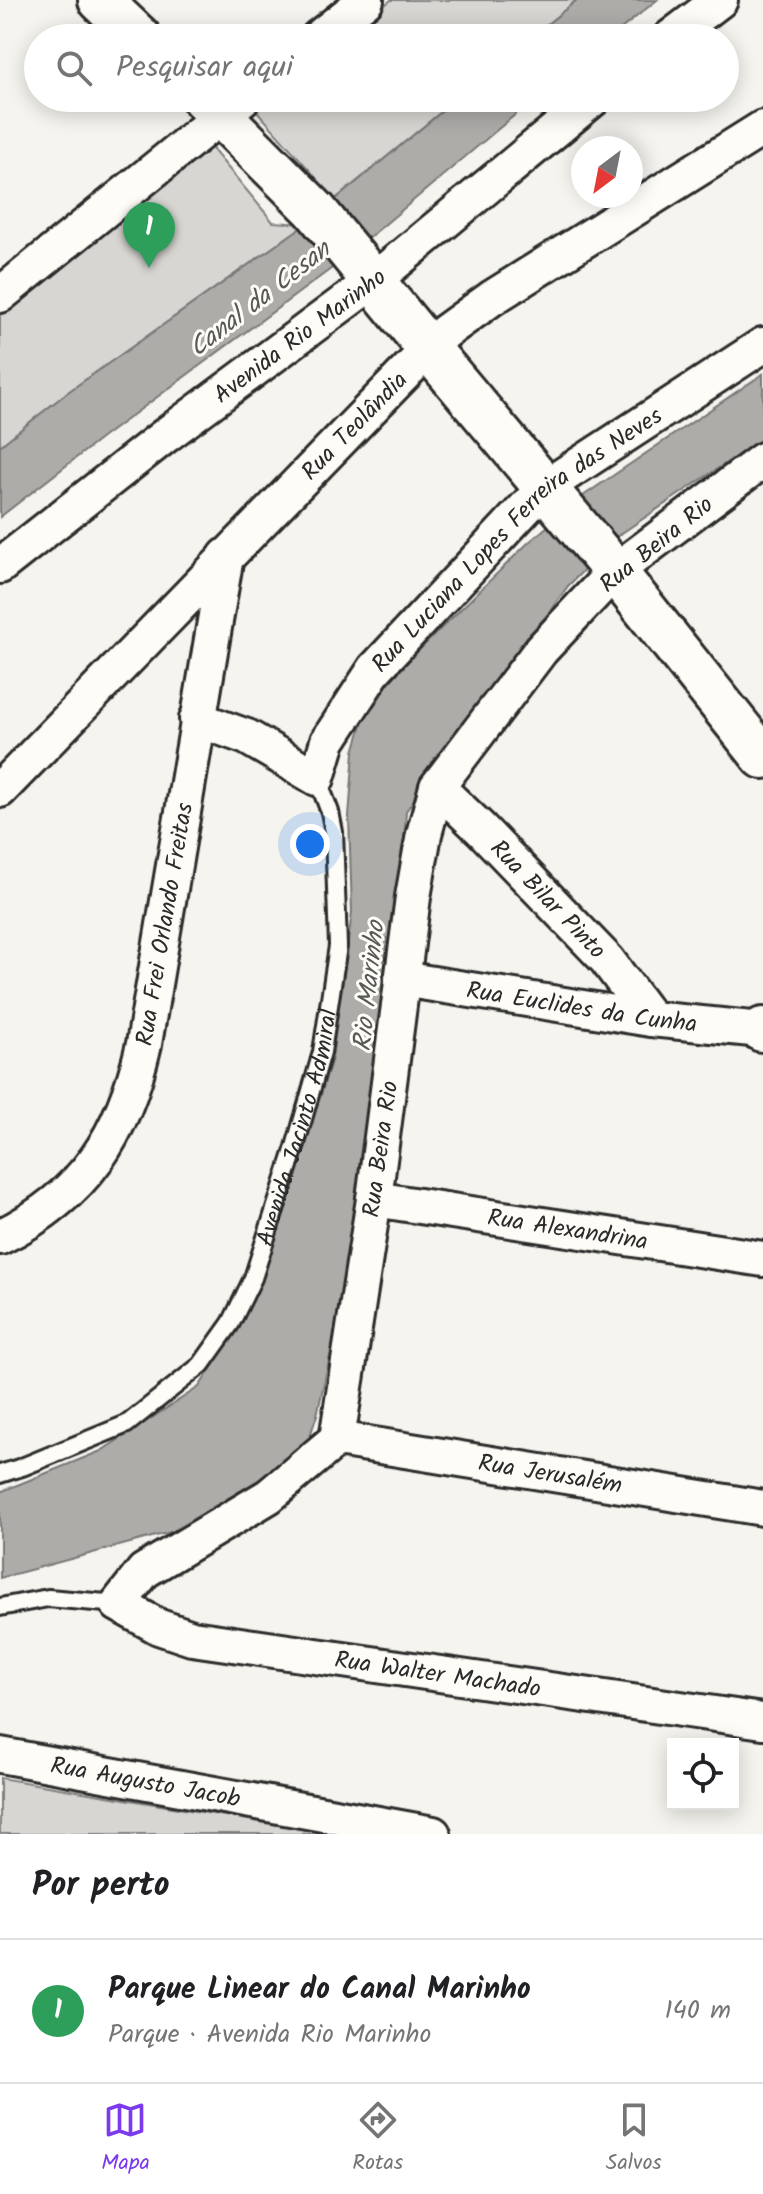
<!DOCTYPE html>
<html lang="pt">
<meta charset="utf-8">
<style>
body{margin:0;font-family:Kalam,sans-serif;background:#f6f6f6;color:#202124}
.controls{position:absolute;right:24px;bottom:24px;display:grid;overflow:hidden;border-radius:0px;box-shadow:0 4px 20px #0003}
.controls button{width:72px;height:72px;display:grid;place-items:center;padding:0;border:0;border-bottom:2px solid #e0e0e0;background:#fff;color:#202124;font:40px sans-serif}
.compass{position:absolute;left:571px;top:136px;width:72px;height:72px;border-radius:50%;background:#fff;box-shadow:0 4px 20px #0003;rotate:212deg}
.you{position:absolute;left:310px;top:844px;width:28px;height:28px;margin:-20px;border:6px solid #fff;border-radius:50%;background:#1a73e8;box-shadow:0 0 0 12px #1a73e833}
.badge{display:grid;place-items:center;width:52px;height:52px;border-radius:50%;background:#7c3aed;color:#fff;font-size:26px;font-weight:700}
.pin{position:absolute;translate:-50% -66px;filter:drop-shadow(0 2px 4px #0008)}
.pin::after{content:'';position:absolute;top:42px;width:28px;height:24px;background:inherit;clip-path:polygon(0 0,100% 0,50% 100%)}
.list{margin:0;padding:0;list-style:none}
h2{display:flex;justify-content:space-between;align-items:center;height:104px;margin:0;padding:0 32px;font-size:34px}
h2 small{font-size:26px;font-weight:400;color:#757577}
.list li{display:grid;grid-template-columns:52px 1fr auto;gap:24px;align-items:center;box-sizing:border-box;height:144px;padding:0 32px;border-top:2px solid #e0e0e0}
.list b{display:block;font-size:30px;white-space:nowrap}
.list p{margin:0;font-size:26px;white-space:nowrap;color:#757577}
.list em{font-size:26px;font-style:normal;color:#757577}
.icon{flex:none;width:44px;height:44px;fill:none;stroke:currentColor;stroke-width:2;stroke-linecap:round;stroke-linejoin:round}
.map{position:relative;flex:none;width:763px;height:1834px;overflow:hidden}
.search{position:absolute;background:#fff;box-shadow:0 4px 20px #0003;left:24px;right:24px;top:24px;height:88px;display:flex;align-items:center;gap:20px;box-sizing:border-box;padding:0 28px;border-radius:44px;color:#757577;font-size:30px}
.sheet{height:248px;background:#fff}
nav{display:flex;justify-content:space-around;align-items:center;box-sizing:border-box;height:112px;border-top:2px solid #e0e0e0;background:#fff;font-size:22px;color:#757577}
nav a{display:grid;justify-items:center;gap:4px}
nav .on{color:#7c3aed}
.map>svg:first-child{display:block}
.green{fill:#d7d6d2;stroke:#81807e;stroke-width:2}
.water{fill:#adaca9;stroke:#797877;stroke-width:2}
.lines{fill:none;stroke-linecap:round;stroke-linejoin:round}
.service-casing{stroke:#2b2b2b;stroke-width:22}
.minor-casing{stroke:#2b2b2b;stroke-width:40}
.tertiary-casing{stroke:#2b2b2b;stroke-width:48}
.service{stroke:#fdfcf7;stroke-width:16}
.minor{stroke:#fdfcf7;stroke-width:34}
.tertiary{stroke:#fdfcf7;stroke-width:42}
.labels{text-anchor:middle;stroke-width:6;stroke-linejoin:round;paint-order:stroke}
.street-label{font-size:24px;fill:#2b2b2b;stroke:#fdfcf7}
.water-label{font-size:26px;font-style:italic;fill:#585857;stroke:#fdfcf7}
</style>
<div class="map">
<svg width="763" height="1834" viewBox="0 0 763 1834">
<rect width="100%" height="100%" fill="#f5f4ef"/>
<filter id="ink" filterUnits="userSpaceOnUse"><feTurbulence type="fractalNoise" baseFrequency=".0125" numOctaves="2"/><feDisplacementMap in="SourceGraphic" scale="16" xChannelSelector="R" yChannelSelector="G"/><feConvolveMatrix kernelMatrix="1 2 1 2 8 2 1 2 1" color-interpolation-filters="sRGB"/></filter>
<g filter="url(#ink)">
<path class="green" d="M391,0H577L530,38H344Z
M269,98H458L333,201L313,174L255,109Z
M209,145L273,222L306,224L68,392L0,446V312Z
M0,1778L331,1834H0Z"/>
<path class="water" d="M577,0H657L610,38H530Z
M458,98H535L339,263L103,437L0,517V446L68,392L306,224Z
M763,374V438L616,537L568,586L406,811L393,1017L333,1343L317,1415L309,1439L285,1473L193,1526L0,1578V1492L101,1451L199,1387L240,1324L288,1203L332,1058L352,913L349,816L354,752L367,707L413,656L528,543L583,496Z"/>
<g class="lines">
<defs>
<g id="service">
<path id="s1" d="M0,1474L22,1467L127,1424L201,1365L231,1323L253,1278L295,1147L322,1052L338,946L334,832L330,812L317,778"/>
<path d="M0,1607L48,1598L118,1604"/>
</g>
<g id="minor">
<path d="M318,38L366,0"/>
<path d="M670,38L720,0"/>
<path d="M0,295L243,98"/>
<path id="s2" d="M763,460L614,572L541,650L437,787L424,834L413,897L374,1199L337,1439L269,1496L144,1571L118,1604L159,1627L192,1638L763,1721"/>
<path id="s3" d="M0,566L166,435L373,281L594,98"/>
<path id="s4" d="M197,719L247,737L317,778L328,741L375,669L544,488L763,345"/>
<path id="s5" d="M437,787L481,829L607,960L651,1019"/>
<path id="s6" d="M0,790L445,332L492,298L763,128"/>
<path id="s7" d="M402,979L651,1019L762,1030"/>
<path id="s8" d="M374,1199L763,1259"/>
<path id="s9" d="M0,1237C86,1195 123,1135 144,1044L226,556"/>
<path id="s10" d="M337,1439L763,1508"/>
<path id="s11" d="M0,1755L433,1834"/>
</g>
<path id="tertiary" d="M100,0L140,38
M203,98L315,210L428,348L605,559L763,757
M762,1030L763,1029"/>
</defs>
<use href="#service" class="service-casing"/>
<use href="#minor" class="minor-casing"/>
<use href="#tertiary" class="tertiary-casing"/>
<use href="#service" class="service"/>
<use href="#minor" class="minor"/>
<use href="#tertiary" class="tertiary"/>
</g>
</g>
<g class="labels">
<g class="street-label">
<text dy="8" stroke="none"><textPath href="#s3" startOffset="378">Avenida Rio Marinho</textPath></text>
<text dy="8" stroke="none"><textPath href="#s6" startOffset="508">Rua Teolândia</textPath></text>
<text dy="8" stroke="none"><textPath href="#s4" startOffset="452">Rua Luciana Lopes Ferreira das Neves</textPath></text>
<text transform="translate(656 544) rotate(-39)" y="8">Rua Beira Rio</text>
<text dy="8" stroke="none"><textPath href="#s5" startOffset="158">Rua Bilar Pinto</textPath></text>
<text dy="8" stroke="none"><textPath href="#s9" startOffset="372">Rua Frei Orlando Freitas</textPath></text>
<text dy="8" stroke="none"><textPath href="#s7" startOffset="182">Rua Euclides da Cunha</textPath></text>
<text dy="8" stroke="none"><textPath href="#s1" startOffset="490">Avenida Jacinto Admiral</textPath></text>
<text transform="translate(380 1149) rotate(-82)" y="8">Rua Beira Rio</text>
<text dy="8" stroke="none"><textPath href="#s8" startOffset="196">Rua Alexandrina</textPath></text>
<text dy="8" stroke="none"><textPath href="#s10" startOffset="216">Rua Jerusalém</textPath></text>
<text dy="8" stroke="none"><textPath href="#s2" startOffset="1732">Rua Walter Machado</textPath></text>
<text dy="8" stroke="none"><textPath href="#s11" startOffset="148">Rua Augusto Jacob</textPath></text>
</g>
<g class="water-label">
<text transform="translate(259 298) rotate(-38)" y="9">Canal da Cesan</text>
<text transform="translate(368 986) rotate(-84)" y="9">Rio Marinho</text>
</g>
</g>
</svg>
<div class="controls">
<button><svg class="icon" aria-label="locate" viewBox="0 0 24 24"><circle cx="12" cy="12" r="6"/><path d="M12 2v4M12 18v4M2 12h4M18 12h4"/></svg></button>
</div>
<svg class="compass" viewBox="-18 -18 36 36"><path d="M0-13l5 13h-10z" fill="#e53935"/><path d="M0 13l5-13h-10z" fill="#757577"/></svg>
<div class="you"></div>
<div class="pin badge" style="left:149px;top:268px;background:#2e9e5b">1</div>
<div class="search"><svg class="icon" aria-label="search" viewBox="0 0 24 24"><circle cx="10" cy="10" r="6"/><path d="M15 15l6 6"/></svg>Pesquisar aqui</div>
</div>
<section class="sheet">
<h2>Por perto<small></small></h2>
<ul class="list">
<li><span class="badge" style="background:#2e9e5b">1</span><div><b>Parque Linear do Canal Marinho</b><p>Parque · Avenida Rio Marinho</p></div><em>140 m</em></li>
</ul>
</section>
<nav>
<a class="on"><svg class="icon" aria-label="map" viewBox="0 0 24 24"><path d="M3 6l6-2 6 2 6-2v14l-6 2-6-2-6 2zM9 4v14M15 6v14"/></svg>Mapa</a>
<a><svg class="icon" aria-label="directions" viewBox="0 0 24 24"><path d="M12 3l9 9-9 9-9-9zM9 14v-3h6M13 9l2 2-2 2"/></svg>Rotas</a>
<a><svg class="icon" aria-label="saved" viewBox="0 0 24 24"><path d="M7 4h10v16l-5-4-5 4z"/></svg>Salvos</a>
</nav>
